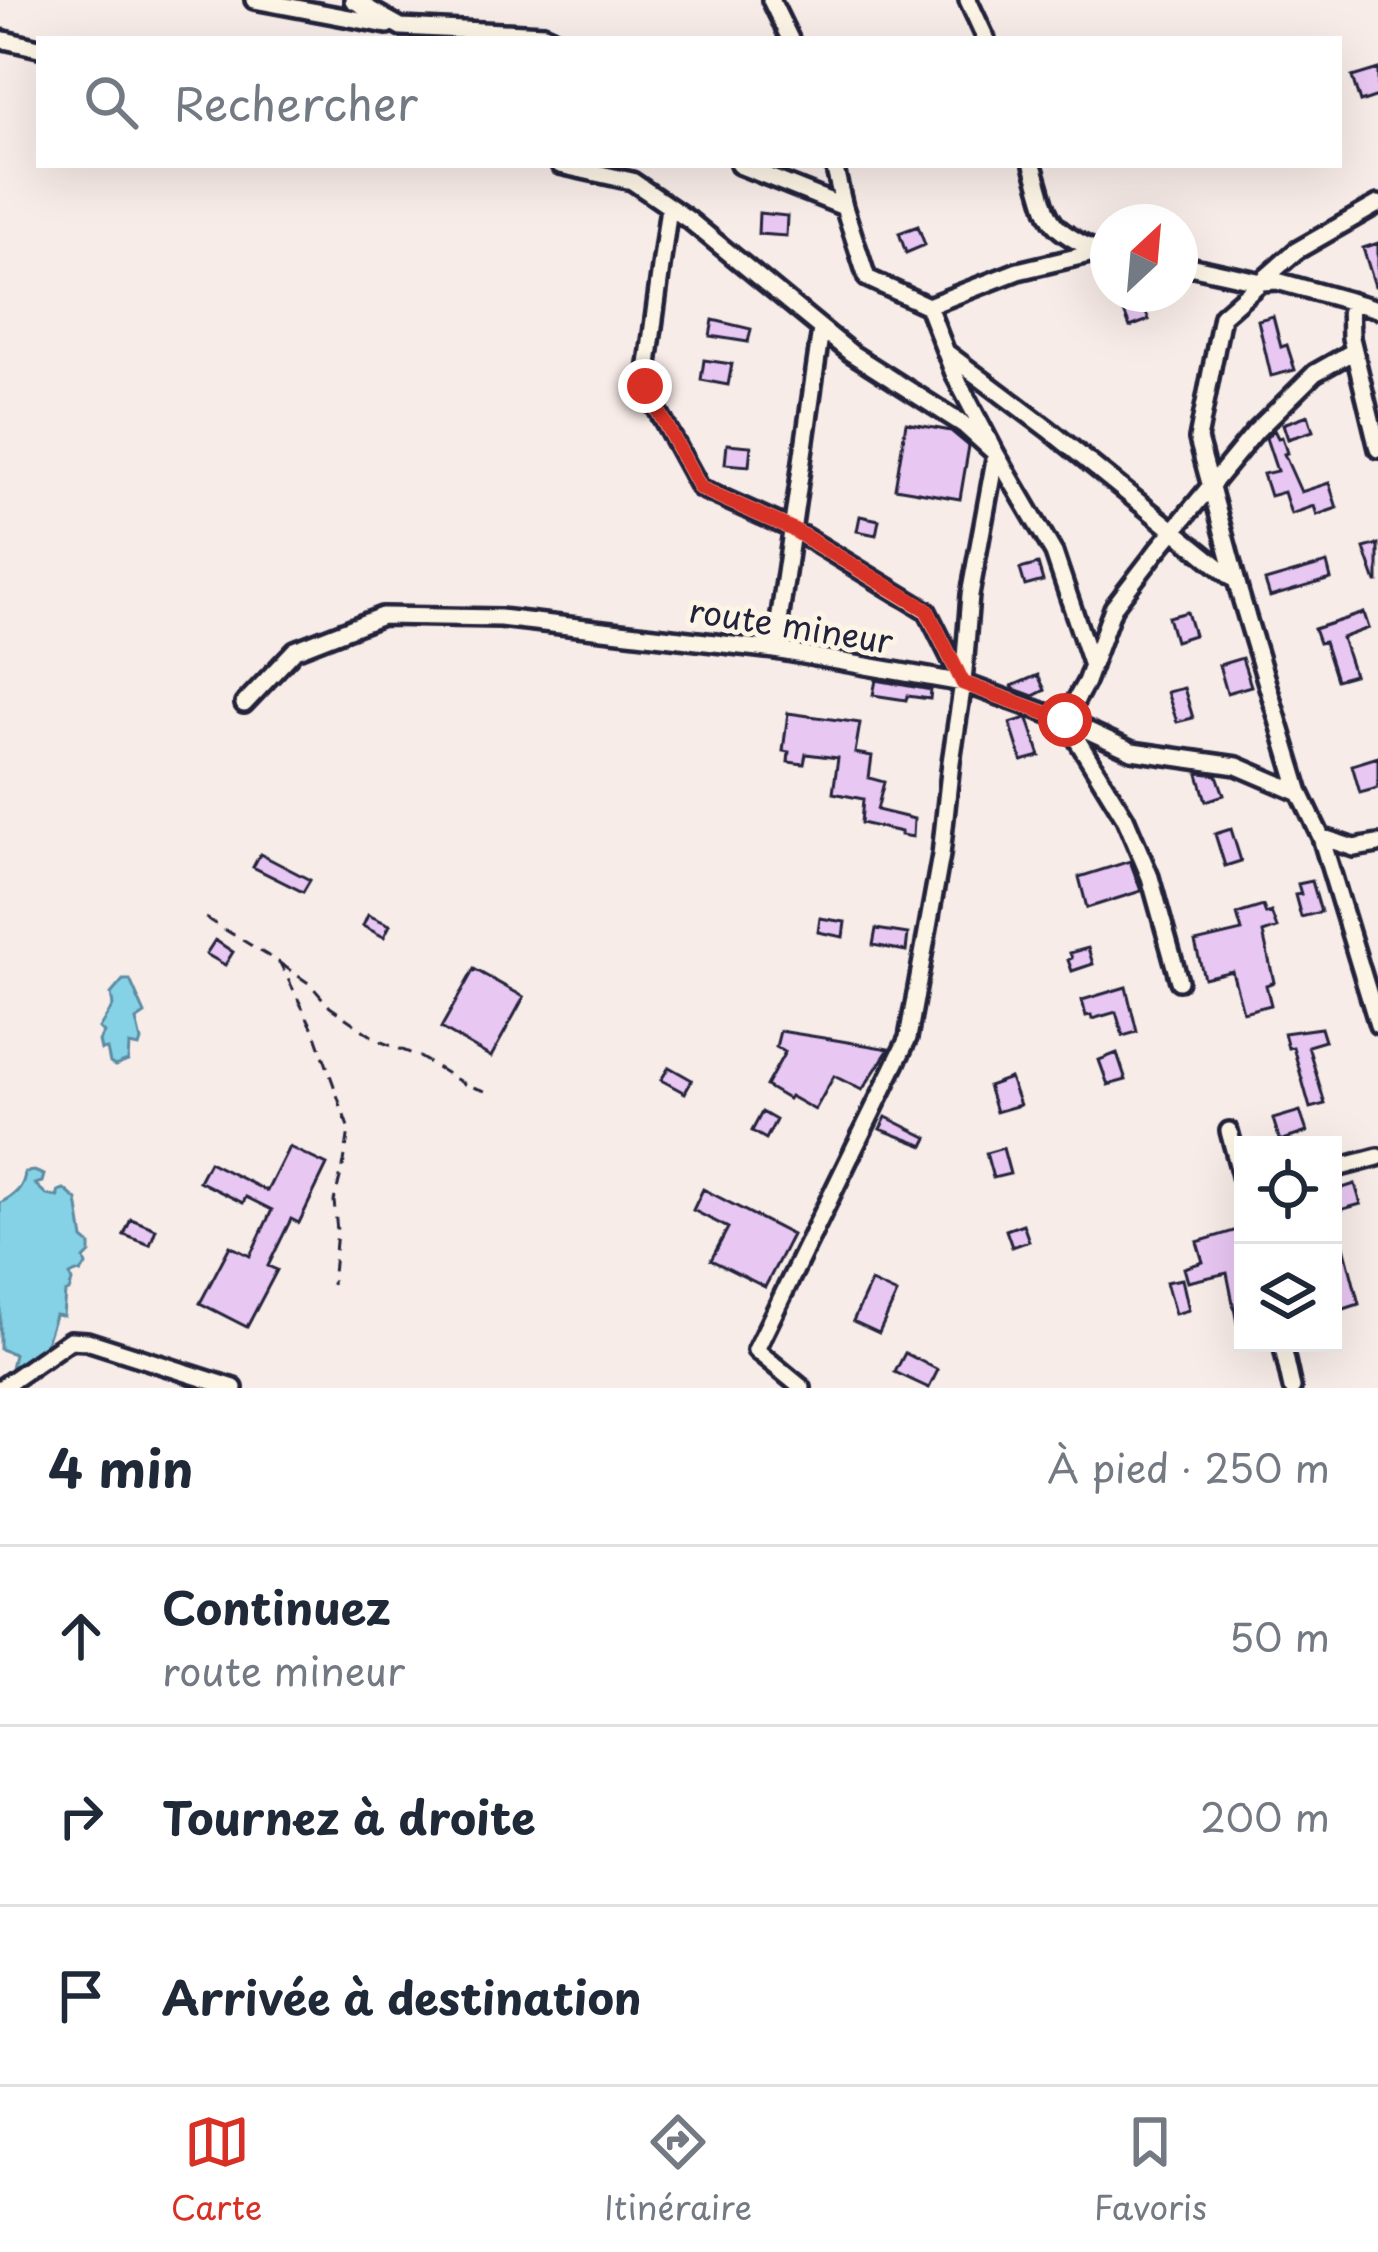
<!DOCTYPE html>
<html lang="fr">
<meta charset="utf-8">
<style>
body{margin:0;font-family:"Playpen Sans",sans-serif;background:#f6f6f7;color:#1f2937}
.controls{position:absolute;right:36px;bottom:36px;display:grid;overflow:hidden;border-radius:0px;box-shadow:0 12px 48px #0002}
.controls button{width:108px;height:108px;display:grid;place-items:center;padding:0;border:0;border-bottom:3px solid #e0e1e3;background:#fff;color:#1f2937;font:60px sans-serif}
.compass{position:absolute;left:1090px;top:204px;width:108px;height:108px;border-radius:50%;background:#fff;box-shadow:0 12px 48px #0002;rotate:26deg}
.stop{position:absolute;width:36px;height:36px;margin:-27px;border:9px solid #d93025;border-radius:50%;background:#fff}
.stop.end{background:#d93025;border-color:#fff;box-shadow:0 3px 12px #0008}
.list{margin:0;padding:0;list-style:none}
h2{display:flex;justify-content:space-between;align-items:center;height:156px;margin:0;padding:0 48px;font-size:51px}
h2 small{font-size:39px;font-weight:400;color:#747a83}
.list li{display:grid;grid-template-columns:78px 1fr auto;gap:36px;align-items:center;box-sizing:border-box;height:180px;padding:0 48px;border-top:3px solid #e0e1e3}
.list b{display:block;font-size:45px;white-space:nowrap}
.list p{margin:0;font-size:39px;white-space:nowrap;color:#747a83}
.list em{font-size:39px;font-style:normal;color:#747a83}
.icon{flex:none;width:66px;height:66px;fill:none;stroke:currentColor;stroke-width:2;stroke-linecap:round;stroke-linejoin:round}
.map{position:relative;flex:none;width:1378px;height:1388px;overflow:hidden}
.search{position:absolute;background:#fff;box-shadow:0 12px 48px #0002;left:36px;right:36px;top:36px;height:132px;display:flex;align-items:center;gap:30px;box-sizing:border-box;padding:0 42px;border-radius:0px;color:#747a83;font-size:45px}
.sheet{height:696px;background:#fff}
nav{display:flex;justify-content:space-around;align-items:center;box-sizing:border-box;height:168px;border-top:3px solid #e0e1e3;background:#fff;font-size:33px;color:#747a83}
nav a{display:grid;justify-items:center;gap:6px}
nav .on{color:#d93025}
.map>svg:first-child{display:block}
.water{fill:#85d1e5;stroke:#5d8ba1;stroke-width:3}
.building{fill:#e8c7f3;stroke:#22223b;stroke-width:3}
.lines{fill:none;stroke-linecap:round;stroke-linejoin:round}
.minor-casing{stroke:#22223b;stroke-width:24}
.path{stroke:#22223b;stroke-width:3;stroke-dasharray:12 9;stroke-linecap:butt}
.minor{stroke:#fcf5e5;stroke-width:15}
.route{stroke:#d93025;stroke-width:15}
.labels{text-anchor:middle;stroke-width:10;stroke-linejoin:round;paint-order:stroke}
.street-label{font-size:33px;fill:#22223b;stroke:#fcf5e5}
</style>
<div class="map">
<svg width="1378" height="1388" viewBox="0 0 1378 1388">
<rect width="100%" height="100%" fill="#f8ece8"/>
<filter id="ink" filterUnits="userSpaceOnUse"><feTurbulence type="fractalNoise" baseFrequency=".00833" numOctaves="2"/><feDisplacementMap in="SourceGraphic" scale="24" xChannelSelector="R" yChannelSelector="G"/><feConvolveMatrix kernelMatrix="1 2 1 2 8 2 1 2 1" color-interpolation-filters="sRGB"/></filter>
<g filter="url(#ink)">
<path class="water" d="M123,980H130L145,1014L136,1020L141,1041L139,1047L129,1045L128,1061L115,1066L110,1063L107,1049L101,1050L99,1041L104,1033L99,1028L113,1006L111,994Z
M34,1171L44,1175L42,1182L35,1184L47,1195L58,1197V1191L64,1189L77,1200L83,1239L90,1245V1253L84,1259L86,1265L81,1273L76,1272L70,1275L72,1282L69,1291L65,1293L63,1316L55,1315C51,1330 45,1341 44,1356L36,1352L37,1362L32,1360L19,1364L16,1388H11V1368L14,1354L0,1349V1203C14,1196 24,1188 25,1172Z"/>
<path class="building" d="M1378,69V96L1360,102L1352,77Z
M759,213L787,216L786,236L758,234Z
M918,226L925,245L906,253L899,233Z
M1378,243V286H1375L1363,248Z
M1132,294H1138L1149,320L1130,327L1119,299Z
M1273,316L1281,347L1287,345L1295,370L1271,376L1258,320Z
M713,320L751,329L748,342L710,336Z
M704,360L732,364L728,385L701,380Z
M1308,415L1313,431L1288,439L1283,424Z
M906,423L951,431L969,446L960,499L895,488Z
M1274,430L1278,438L1282,437L1287,453L1284,454L1301,492L1329,483L1337,508L1317,515L1314,506L1291,514L1284,492L1270,496L1263,474L1277,471L1266,438Z
M727,444L751,446L749,466L725,464Z
M860,516L879,520L876,535L857,531Z
M1378,544V582H1376L1364,548Z
M1327,563L1331,579L1270,597L1265,581Z
M1038,564L1043,581L1025,586L1020,569Z
M1187,612L1194,635L1175,641L1168,617Z
M1364,613L1369,628L1342,638L1354,675L1336,680L1324,642L1319,643L1314,629Z
M1242,658L1251,686L1227,693L1219,665Z
M1038,675L1045,690L1033,696L1014,689L1012,686Z
M876,680L931,690L930,699L907,696L906,700L873,695Z
M1184,688L1193,718L1177,722L1167,692Z
M788,713L860,723L855,753L872,756L869,778L884,782L877,810L914,819L913,837L901,835V832L861,823L863,799L833,793L838,758L806,754L804,764L788,762L789,752L783,751Z
M1026,718L1028,719L1040,756L1022,761L1010,723Z
M1378,757V788L1360,793L1352,765Z
M1201,773L1217,775L1224,795L1206,801L1198,774Z
M1231,829L1241,861L1225,866L1215,834Z
M260,854L310,880L303,892L253,867Z
M1130,861L1141,891L1087,908L1079,877Z
M1312,881L1321,912L1301,917L1295,895L1301,894L1298,884Z
M1263,906L1266,914L1271,912L1277,928L1263,933L1274,982L1266,985L1271,1005L1243,1012L1232,971L1204,978L1195,942L1242,931L1237,914Z
M368,915L390,925L384,937L363,926Z
M820,918L845,922L843,937L818,932Z
M876,929L908,934L906,951L873,945Z
M215,940L233,952L225,965L206,954Z
M1088,948L1093,964L1072,971L1068,960L1072,958L1070,953Z
M474,969L524,997L491,1057L441,1028Z
M1126,987L1137,1032L1123,1036L1116,1012L1092,1019L1091,1015L1086,1016L1082,1000Z
M1321,1028L1325,1041L1308,1046L1325,1104L1310,1108L1293,1047L1288,1048L1284,1033Z
M780,1031L830,1039L889,1049L862,1090L834,1076L815,1110L790,1096L788,1099L766,1086L785,1052L776,1047Z
M1117,1053L1126,1080L1108,1085L1099,1060Z
M669,1067L692,1080L685,1093L661,1080Z
M1010,1078L1020,1105L996,1112L988,1086Z
M1300,1111L1307,1132L1280,1141L1273,1119Z
M762,1112L776,1120L766,1139L752,1131Z
M886,1117L928,1138L924,1146L880,1129Z
M289,1147L327,1165L299,1223L291,1219L268,1266L277,1270L247,1327L200,1303L230,1246L250,1256L272,1210L246,1197L243,1203L199,1181L209,1162L267,1191Z
M1003,1148L1010,1174L993,1178L986,1153Z
M1355,1184L1361,1204L1333,1212V1191Z
M703,1189L792,1235L765,1287L711,1260L728,1228L693,1210Z
M131,1219L156,1229L150,1245L124,1235Z
M1333,1219H1337L1359,1304L1338,1311L1333,1293L1341,1290L1333,1260Z
M1023,1224L1029,1241L1012,1247L1006,1230Z
M1237,1230L1243,1251V1322L1237,1323L1227,1273L1188,1282L1184,1268L1203,1262L1197,1242Z
M1182,1279L1189,1310L1175,1314L1166,1282Z
M871,1282L897,1294L879,1333L853,1321Z
M905,1353L938,1370L929,1388L895,1372Z"/>
<g class="lines">
<defs>
<path id="minor" d="M254,0L387,25
M353,0L401,27L544,34L553,39
M771,0L790,39
M968,0L986,39
M0,39L39,48
M560,165L632,181L689,220L851,353L964,425L996,454L1054,553L1092,666
M739,165L844,207
M834,165L844,207L867,278L928,306
M1033,165C1051,222 1042,225 1099,252
M669,207L645,387L700,488L792,529L927,611L962,681
M1180,264L1262,282L1277,281L1378,309
M1350,301L1351,338L1378,449
M1354,351L1315,373L1255,432L1156,552L1113,608L1086,682L1065,720L1132,751L1237,766L1300,793L1321,837L1378,1025
M947,353L1048,429L1235,580
M775,650L821,329
M244,704L295,650L382,616L500,618L775,650L963,683L1065,720L1125,818L1150,877L1179,981
M1300,793L1240,594L1198,439L1222,316L1296,251L1378,204
M1321,837L1354,848L1378,844
M1229,1131L1243,1183
M1333,1169L1378,1157
M1282,1343L1292,1388
M1,1388L70,1340L87,1341L234,1388
M802,1388L756,1350L908,1038L941,855L951,762L963,683L970,595L996,454L955,376L928,306L1018,271L1098,252"/>
</defs>
<use href="#minor" class="minor-casing"/>
<path class="path" d="M206,918L280,963L316,1035L333,1083L349,1130L344,1162L334,1201L337,1231L332,1285
M281,964L310,984L330,1007L379,1041L418,1056L466,1085L492,1093"/>
<use href="#minor" class="minor"/>
</g>
</g>
<g class="lines" filter="url(#ink)">
<path class="route" d="M645,386L700,488L792,529L927,610L963,683L1065,720"/>
</g>
<g class="labels">
<g class="street-label">
<text transform="translate(791 626) rotate(9)" y="12">route mineur</text>
</g>
</g>
</svg>
<div class="controls">
<button><svg class="icon" aria-label="locate" viewBox="0 0 24 24"><circle cx="12" cy="12" r="6"/><path d="M12 2v4M12 18v4M2 12h4M18 12h4"/></svg></button>
<button><svg class="icon" aria-label="layers" viewBox="0 0 24 24"><path d="M12 4l9 5-9 5-9-5zM3 14l9 5 9-5"/></svg></button>
</div>
<svg class="compass" viewBox="-18 -18 36 36"><path d="M0-13l5 13h-10z" fill="#e53935"/><path d="M0 13l5-13h-10z" fill="#747a83"/></svg>
<div class="stop" style="left:1065px;top:720px"></div>
<div class="stop end" style="left:645px;top:386px"></div>
<div class="search"><svg class="icon" aria-label="search" viewBox="0 0 24 24"><circle cx="10" cy="10" r="6"/><path d="M15 15l6 6"/></svg>Rechercher</div>
</div>
<section class="sheet">
<h2>4 min<small>À pied · 250 m</small></h2>
<ul class="list">
<li><svg class="icon" aria-label="ahead" viewBox="0 0 24 24"><path d="M12 20V5M6 11l6-6 6 6"/></svg><div><b>Continuez</b><p>route mineur</p></div><em>50 m</em></li>
<li><svg class="icon" aria-label="right" viewBox="0 0 24 24"><path d="M7 20v-9h11M14 6l5 5-5 5"/></svg><div><b>Tournez à droite</b></div><em>200 m</em></li>
<li><svg class="icon" aria-label="arrive" viewBox="0 0 24 24"><path d="M6 21V4h12l-3 4 3 4H6"/></svg><div><b>Arrivée à destination</b></div></li>
</ul>
</section>
<nav>
<a class="on"><svg class="icon" aria-label="map" viewBox="0 0 24 24"><path d="M3 6l6-2 6 2 6-2v14l-6 2-6-2-6 2zM9 4v14M15 6v14"/></svg>Carte</a>
<a><svg class="icon" aria-label="directions" viewBox="0 0 24 24"><path d="M12 3l9 9-9 9-9-9zM9 14v-3h6M13 9l2 2-2 2"/></svg>Itinéraire</a>
<a><svg class="icon" aria-label="saved" viewBox="0 0 24 24"><path d="M7 4h10v16l-5-4-5 4z"/></svg>Favoris</a>
</nav>
